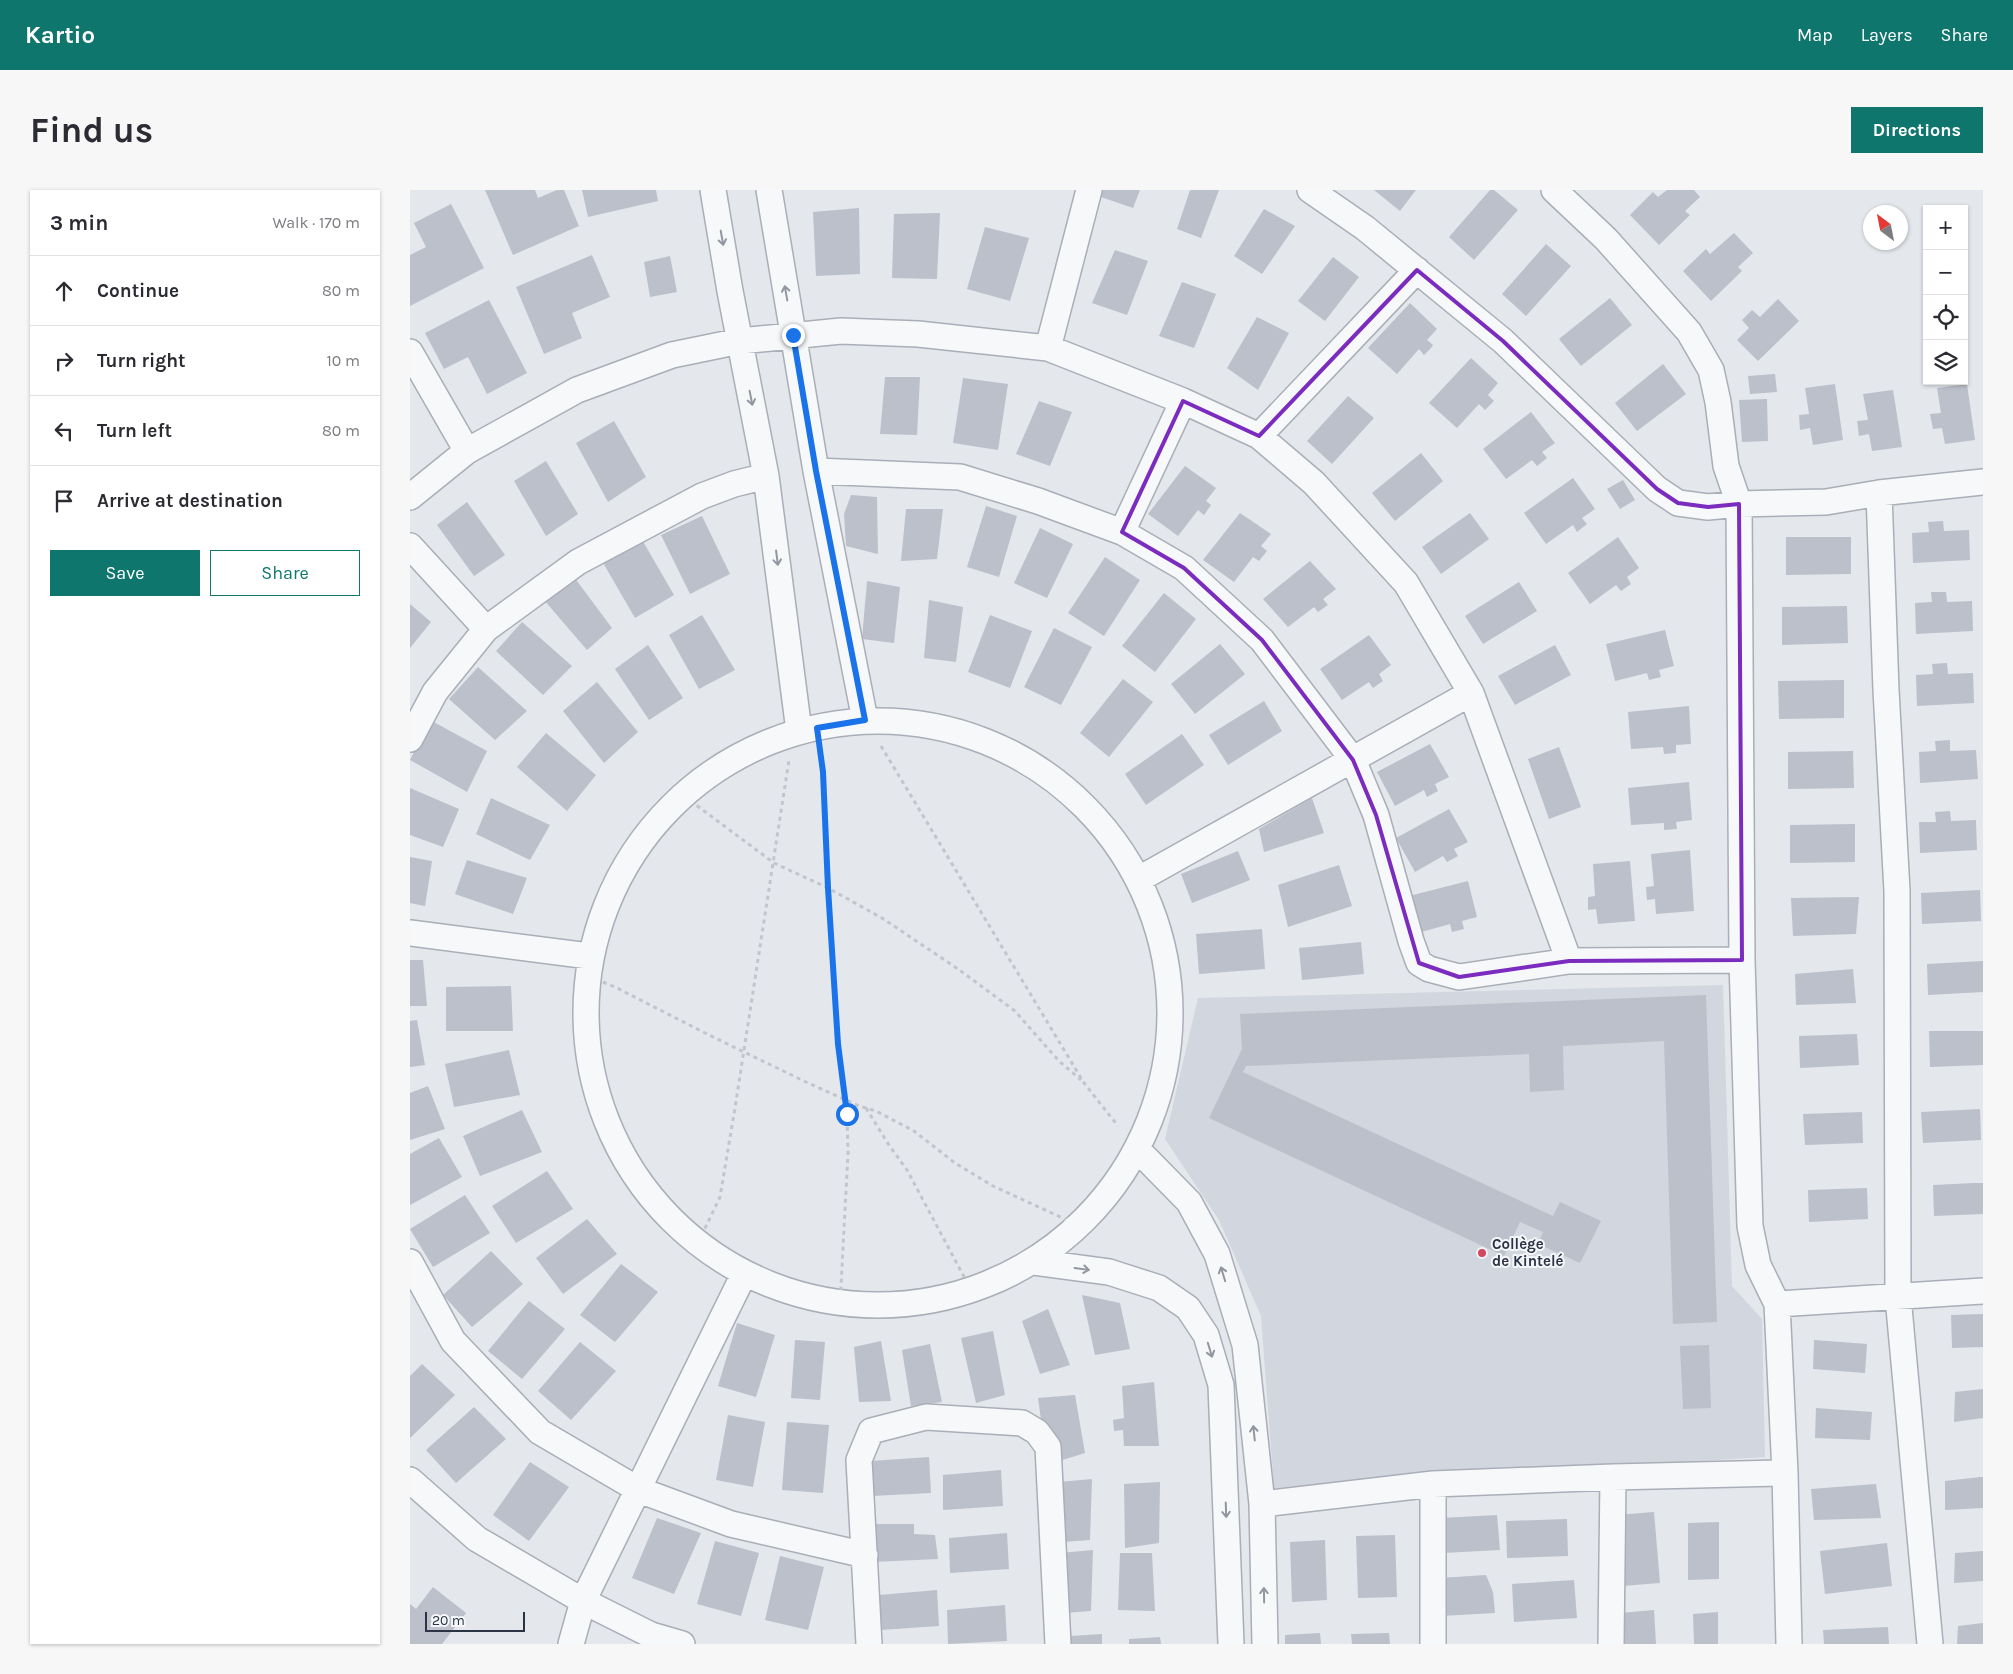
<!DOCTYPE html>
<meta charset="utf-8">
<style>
body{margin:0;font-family:Karla,sans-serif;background:#f7f7f7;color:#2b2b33}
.controls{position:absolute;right:15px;top:15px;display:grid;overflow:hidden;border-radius:0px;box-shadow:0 1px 4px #0004}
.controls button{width:45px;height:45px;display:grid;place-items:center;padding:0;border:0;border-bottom:1px solid #e1e1e2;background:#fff;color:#2b2b33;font:25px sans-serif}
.compass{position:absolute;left:1453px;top:15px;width:45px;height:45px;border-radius:50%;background:#fff;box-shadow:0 1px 4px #0004;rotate:328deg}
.scale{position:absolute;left:15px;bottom:12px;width:100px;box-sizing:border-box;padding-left:5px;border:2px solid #2b3445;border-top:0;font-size:14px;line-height:18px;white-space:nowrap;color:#2b3445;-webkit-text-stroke:4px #f4f6f9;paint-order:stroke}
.stop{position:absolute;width:15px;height:15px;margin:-11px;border:4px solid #1a73e8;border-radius:50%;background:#fff}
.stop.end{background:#1a73e8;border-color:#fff;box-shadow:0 1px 5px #0008}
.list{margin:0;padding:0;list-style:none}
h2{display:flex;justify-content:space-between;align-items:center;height:65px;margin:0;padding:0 20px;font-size:21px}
h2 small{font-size:16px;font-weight:400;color:#7c7c81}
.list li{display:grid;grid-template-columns:32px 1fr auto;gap:15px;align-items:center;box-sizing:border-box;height:70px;padding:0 20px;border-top:1px solid #e1e1e2}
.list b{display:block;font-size:19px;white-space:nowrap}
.list em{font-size:16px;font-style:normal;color:#7c7c81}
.actions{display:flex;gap:10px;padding:15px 20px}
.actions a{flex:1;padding:11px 0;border:1px solid #0f766e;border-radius:0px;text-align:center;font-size:18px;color:#0f766e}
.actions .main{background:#0f766e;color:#fff}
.icon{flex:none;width:28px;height:28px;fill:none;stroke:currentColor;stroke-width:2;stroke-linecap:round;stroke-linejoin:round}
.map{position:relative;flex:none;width:1573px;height:1454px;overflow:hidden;border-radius:0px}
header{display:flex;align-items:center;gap:30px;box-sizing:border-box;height:70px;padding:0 25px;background:#0f766e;color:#fff}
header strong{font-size:24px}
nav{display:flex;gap:28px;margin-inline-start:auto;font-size:18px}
.intro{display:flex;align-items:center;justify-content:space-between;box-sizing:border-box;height:120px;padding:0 30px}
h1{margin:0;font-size:35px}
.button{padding:12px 22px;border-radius:0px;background:#0f766e;color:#fff;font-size:18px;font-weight:700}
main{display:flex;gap:30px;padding:0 30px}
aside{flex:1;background:#fff;border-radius:0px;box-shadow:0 1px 4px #0004}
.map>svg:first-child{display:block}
.built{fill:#d2d6de}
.building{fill:#bbc0ca}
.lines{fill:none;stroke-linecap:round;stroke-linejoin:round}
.street-casing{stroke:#a9aeb7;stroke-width:28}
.path{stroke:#c2c5cb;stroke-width:3;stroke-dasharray:4 4;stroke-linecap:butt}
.street{stroke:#f7f8fa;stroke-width:25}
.oneway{stroke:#9196a0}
.route{stroke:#1a73e8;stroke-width:6}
.marked{fill:none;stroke:#7b2cbf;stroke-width:4;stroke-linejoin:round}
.poi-dot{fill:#d1495b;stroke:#f4f6f9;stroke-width:2}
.labels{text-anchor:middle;stroke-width:4;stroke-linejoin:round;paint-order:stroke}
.poi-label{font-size:15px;font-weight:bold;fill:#2b3445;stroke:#f4f6f9;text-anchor:start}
</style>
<header>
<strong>Kartio</strong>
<nav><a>Map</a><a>Layers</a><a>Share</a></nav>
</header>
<div class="intro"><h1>Find us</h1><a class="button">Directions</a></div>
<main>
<aside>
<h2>3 min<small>Walk · 170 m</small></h2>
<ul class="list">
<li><svg class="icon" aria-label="ahead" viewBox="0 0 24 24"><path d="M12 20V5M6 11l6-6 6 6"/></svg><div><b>Continue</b></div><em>80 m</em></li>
<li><svg class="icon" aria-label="right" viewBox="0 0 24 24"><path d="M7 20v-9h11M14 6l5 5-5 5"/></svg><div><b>Turn right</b></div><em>10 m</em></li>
<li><svg class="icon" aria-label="left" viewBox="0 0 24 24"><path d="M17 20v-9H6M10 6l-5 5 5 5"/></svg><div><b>Turn left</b></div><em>80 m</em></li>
<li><svg class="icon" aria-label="arrive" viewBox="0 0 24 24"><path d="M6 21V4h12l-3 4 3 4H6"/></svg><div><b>Arrive at destination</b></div></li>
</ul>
<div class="actions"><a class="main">Save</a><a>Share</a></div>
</aside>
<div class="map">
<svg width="1573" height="1454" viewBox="0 0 1573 1454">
<rect width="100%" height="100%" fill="#e4e7ec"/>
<path class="built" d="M1313,795L1322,1096L1352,1129L1355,1267L864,1298L851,1126L809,1030L755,949L788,808Z"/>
<path class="building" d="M75,0H125L128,8L147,0H154L169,36L103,65Z
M172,0H246L248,11L178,27Z
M691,0H730L723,18L688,6Z
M780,0H809L791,48L767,39Z
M964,0H1006L990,21Z
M1080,0H1084L1108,20L1064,70L1039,47Z
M1257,0H1284L1290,7L1275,21L1280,25L1249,55L1220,25L1243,2L1248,7Z
M41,14L74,78L0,116V65L16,57L4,33Z
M449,18L450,84L406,86L403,22Z
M854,19L885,36L852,84L824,66Z
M530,23L527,89L482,88L484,24Z
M575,37L619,48L600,111L557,99Z
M1324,43L1343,63L1328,77L1332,81L1301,111L1273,81L1296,59L1300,64Z
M1136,54L1161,76L1116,126L1092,104Z
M705,60L738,71L717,125L682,113Z
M182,65L200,107L162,123L172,148L134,164L106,97Z
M260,66L267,102L240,107L234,72Z
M923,67L949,87L915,131L888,111Z
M772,92L806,104L784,158L749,146Z
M1200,108L1222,135L1171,176L1149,149Z
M1368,109L1389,131L1348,171L1327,150L1339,138L1332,130L1342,120L1350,127Z
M79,110L117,183L77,204L58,167L34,179L15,143Z
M1000,113L1027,139L1017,150L1023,155L1021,158L1014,165L1009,159L987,184L958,158Z
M847,127L879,143L848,200L817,178Z
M1061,168L1088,193L1078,205L1084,211L1075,220L1069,214L1047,238L1019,213Z
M1253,174L1276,204L1227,241L1205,213Z
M1365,184L1367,202L1340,204L1338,186Z
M475,187H510L507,245L470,244Z
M553,188L598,194L588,260L543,253Z
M1425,194L1433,250L1403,255L1400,238L1390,240L1389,225L1399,224L1395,198Z
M1557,194L1565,250L1535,254L1532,238L1523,239L1520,224L1531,223L1527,198Z
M1483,200L1492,257L1462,261L1459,244L1449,246L1447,231L1458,230L1453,204Z
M938,206L964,228L922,274L897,251Z
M1357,209L1358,251L1332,252L1329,210Z
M629,211L662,222L640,276L606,264Z
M1121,222L1145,253L1132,262L1137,268L1127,276L1122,270L1096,289L1073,259Z
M204,231L236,287L198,312L166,253Z
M1011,263L1033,291L985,331L962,303Z
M136,271L168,324L136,346L104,291Z
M775,276L806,298L796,311L801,315L794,325L788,320L768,346L738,324Z
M1163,288L1185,319L1172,328L1177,334L1167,342L1163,335L1136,354L1114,323Z
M1213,290L1225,310L1210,319L1197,299Z
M441,305L467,307L468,364L436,356L434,324Z
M57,312L95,365L64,386L27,335Z
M576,316L607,326L589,387L557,377Z
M496,319H533L527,369L491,371Z
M830,323L861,344L851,356L857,361L849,371L843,367L824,392L793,370Z
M1060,323L1079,349L1031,384L1012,357Z
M292,326L320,384L280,404L251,345Z
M1533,331L1534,341L1559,340L1560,370L1503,373L1502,343L1519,342L1518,332Z
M630,338L663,354L637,408L604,393Z
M1208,347L1229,378L1217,387L1221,394L1211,401L1206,395L1180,414L1158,383Z
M1376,347H1441V384L1376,385Z
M231,348L264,405L225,428L192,371Z
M695,367L730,390L694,446L658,423Z
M900,371L926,399L913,409L918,415L908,422L904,417L878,437L853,409Z
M164,387L202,438L177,460L134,410Z
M457,391L490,397L484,453L452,449Z
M1109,392L1127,421L1073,454L1055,426Z
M1521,402H1536L1537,412L1562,411L1563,441L1506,444L1505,413L1522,412Z
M754,403L786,429L745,482L712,456Z
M519,410L553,417L546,472L514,468Z
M0,414L21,432L0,458Z
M1437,416L1438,453L1372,455V417Z
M292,425L325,480L289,499L259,445Z
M580,425L622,441L600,498L558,482Z
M112,432L162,476L133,505L86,461Z
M644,438L682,457L651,515L614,497Z
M1255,440L1264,476L1249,480L1251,487L1239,490L1237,483L1205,491L1196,454Z
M959,445L981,475L969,484L973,491L963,498L959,492L932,510L910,479Z
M810,454L835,484L785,524L761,494Z
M238,455L273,508L239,530L205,479Z
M1145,455L1161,485L1105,515L1088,486Z
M1537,473L1538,484L1563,483L1564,513L1507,516L1506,485L1523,484L1522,474Z
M68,477L117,521L85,550L39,509Z
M713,489L743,512L699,567L670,543Z
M1434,490V528L1369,529L1368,491Z
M187,492L228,542L194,573L153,521Z
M854,511L872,541L818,575L799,545Z
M1279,516L1281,554L1266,555V563L1254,564L1253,557L1221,559L1218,522Z
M20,530L77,561L57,602L0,570Z
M136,543L186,585L157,621L107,577Z
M772,544L794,575L736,615L715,584Z
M1540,550V561L1566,560L1568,589L1510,593L1509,562L1526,561L1525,551Z
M1020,554L1039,587L1025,594L1028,601L1017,607L1014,600L985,616L967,582Z
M1149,557L1171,617L1139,629L1118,569Z
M1443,561L1444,598L1378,599V562Z
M1279,592L1282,630L1266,632L1267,639L1254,640V633L1221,635L1218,598Z
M0,598L49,619L33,657L0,645Z
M81,608L140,635L120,670L66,644Z
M902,608L914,643L854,662L849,639Z
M1039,619L1058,652L1044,659L1048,666L1037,672L1033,666L1005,682L986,648Z
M1540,621L1541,631L1566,630L1567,660L1510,663L1509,632H1526L1525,622Z
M1445,634V672L1380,673V635Z
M1280,660L1284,721L1246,724L1245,709L1237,710L1236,697L1244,696L1241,664Z
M828,661L840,690L782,713L771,684Z
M0,667L22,671L15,716L0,713Z
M57,670L117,688L103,724L45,704Z
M1220,671L1225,731L1188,734L1186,719L1178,720V707L1185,706L1183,674Z
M929,675L942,716L878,737L868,695Z
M1058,691L1067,727L1052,731L1054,739L1042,742L1040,734L1008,743L999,706Z
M1570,700L1571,731L1512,734L1511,703Z
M1449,707L1446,744L1383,746L1381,708Z
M852,739L855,779L789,784L786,744Z
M951,752L954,784L892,790L889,758Z
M0,770H13L17,816H0Z
M1573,771V802L1518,805L1517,774Z
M1443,779L1446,813L1386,815L1385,784Z
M101,796L103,841H36V797Z
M1296,805L1307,1132L1263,1134L1254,851L1153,856L1154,900L1120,902L1119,864L836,876L833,882L1143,1026L1150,1012L1191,1031L1170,1073L1128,1054L1133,1042L1110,1032L1094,1066L799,928L832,859L830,824Z
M7,830L15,875L0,877V831Z
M1519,841H1573V875L1520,877Z
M1447,844L1449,875L1390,878L1389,846Z
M99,860L110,905L44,917L35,874Z
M18,896L35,939L0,950V903Z
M1570,919L1571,950L1513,953L1511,922Z
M112,920L132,962L70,986L53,946Z
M1452,922L1453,953L1395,955L1393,924Z
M29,948L52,987L0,1015V964Z
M137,981L163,1019L106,1053L82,1016Z
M1564,993H1573V1024L1524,1026L1523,995Z
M1457,998L1458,1029L1399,1032L1398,1000Z
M55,1005L80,1043L23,1077L0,1039Z
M177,1029L207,1064L153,1104L126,1068Z
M81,1061L113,1094L62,1137L33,1105Z
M211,1074L248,1102L205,1152L170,1125Z
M672,1105L710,1113L720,1159L685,1165Z
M119,1111L155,1139L112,1189L78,1161Z
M638,1119L660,1175L630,1184L612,1131Z
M1573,1124V1157L1542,1158L1541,1125Z
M327,1133L365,1145L346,1207L308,1196Z
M583,1141L595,1205L566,1213L551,1148Z
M385,1150L415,1152L410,1210L381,1208Z
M1404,1150L1457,1154L1455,1183L1403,1179Z
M471,1151L481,1211L449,1212L444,1157Z
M170,1152L206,1181L161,1230L128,1201Z
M520,1154L532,1212L501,1216L492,1160Z
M1299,1155L1301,1218L1273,1219L1270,1156Z
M12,1174L45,1205L0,1248V1186Z
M744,1192L749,1256H714L713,1240L704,1241L703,1230L714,1228L712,1196Z
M1573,1199V1228L1544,1232L1545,1202Z
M665,1205L675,1263L646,1272L632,1237L628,1208Z
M64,1217L96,1249L46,1293L16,1260Z
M1406,1218L1462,1222L1460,1250L1405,1248Z
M318,1225L355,1232L343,1297L306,1290Z
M377,1232L419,1235L413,1303L372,1300Z
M519,1267L521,1303L462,1306L461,1271Z
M120,1272L159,1297L119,1351L83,1325Z
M591,1280L593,1316L533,1320V1285Z
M1570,1287H1573V1318L1535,1320V1291Z
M682,1289L680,1350L653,1352L649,1292Z
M750,1292L749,1353L715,1358L714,1294Z
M1466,1294L1471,1328L1404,1330L1401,1299Z
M1244,1322L1250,1393L1212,1396L1206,1325Z
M1087,1325L1090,1360L1033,1363L1031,1328Z
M247,1328L291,1343L264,1404L222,1388Z
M1157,1329L1158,1366L1097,1368L1096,1331Z
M1309,1332V1389L1278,1390V1333Z
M462,1334H504V1344L525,1345L528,1369L463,1372Z
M597,1343L599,1379L540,1383L539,1348Z
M985,1345L987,1407L948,1408L946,1346Z
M915,1350L917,1410L882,1412L880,1352Z
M305,1351L349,1363L331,1426L287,1414Z
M1477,1353L1482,1396L1415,1404L1410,1361Z
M683,1360L681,1421L654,1423L650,1363Z
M1573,1361V1391L1544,1393L1545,1363Z
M710,1363H742L745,1421L708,1420Z
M370,1366L414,1377L398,1440L355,1430Z
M1076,1385L1083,1402L1085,1423L1031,1426L1029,1388Z
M1164,1390L1167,1428L1104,1432L1102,1394Z
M23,1397L56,1423L32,1454H0V1414L6,1419Z
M527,1400L529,1436L470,1440L469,1405Z
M595,1415L597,1451L538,1454L537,1420Z
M1244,1420L1246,1454H1212L1210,1423Z
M1308,1422V1454H1284L1283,1424Z
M1573,1433V1454H1547L1548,1436Z
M1478,1437L1479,1454H1414L1413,1440Z
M910,1443L911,1454H875V1445Z
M979,1443L980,1454H942L941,1444Z
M692,1444V1454H660V1446Z
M750,1447L751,1454H719V1449Z"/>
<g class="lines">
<defs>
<path id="street" d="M303,0L320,101L356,286L389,541
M359,0L406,281L455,530
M900,0L955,38L1093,151L1247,299L1268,313L1298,317L1329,314L1416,312L1469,303L1573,292
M1144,0L1196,49L1279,142L1301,180L1308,212L1316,276L1329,314L1332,770L1340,1036L1348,1075L1367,1114L1375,1283L1379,1454
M638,158L679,0
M0,162L57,261
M849,246L1007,80
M406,281L550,287L628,311L712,342L774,378L852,450L943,570L966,625L1001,751L1009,773L1019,779L1049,787L1159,771L1332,770
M1469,303L1476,500L1487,701L1488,1107L1520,1454
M0,307L57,261L167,200L262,165L330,151L431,141L508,144L638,158L773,211L849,246L904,293L996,393L1061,503L1159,771
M712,342L773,211
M0,356L76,439
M176 823a292 292 0 1 1 584 0a292 292 0 1 1-584 0Z
M0,549L25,502L76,439L168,372L292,306L324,294L356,286
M731,688L1061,503
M0,743L179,766
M727,959L779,1012L807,1064L835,1155L852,1314L855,1454
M0,1072L43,1151L130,1242L229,1300L321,1334L455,1365
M624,1072L699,1082L749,1098L778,1118L796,1145L811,1195L821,1454
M1367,1114L1573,1101
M0,1290L67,1349L173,1411L241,1445L272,1454
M1023,1294V1454
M852,1314L1023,1294L1203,1287L1375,1283
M161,1454L173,1411L333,1086
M459,1454L449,1270L461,1241L516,1227L612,1233L627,1242L638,1257L648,1454
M1201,1454L1203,1287"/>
</defs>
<use href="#street" class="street-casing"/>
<path class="path" d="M471,556L674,893L708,936
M410,562L413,582L418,698L429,854L437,924L438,963L430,1115
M274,606L364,673L418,698L472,728L548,779L605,821L649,871L671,890
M193,792L207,798L295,843L396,892L449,916L466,921L504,941L545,973L583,996L670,1036
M456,918L477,952L497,980L560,1098
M288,1053L310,1007L325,918L379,570"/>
<use href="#street" class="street"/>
</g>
<defs><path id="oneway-shaft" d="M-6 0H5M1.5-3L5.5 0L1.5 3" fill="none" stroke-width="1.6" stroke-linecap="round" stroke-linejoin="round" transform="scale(1.25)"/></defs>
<g class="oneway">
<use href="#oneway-shaft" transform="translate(312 48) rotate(80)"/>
<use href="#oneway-shaft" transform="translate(376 103) rotate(-100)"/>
<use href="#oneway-shaft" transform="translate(341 208) rotate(79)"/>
<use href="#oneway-shaft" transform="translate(367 368) rotate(83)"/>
<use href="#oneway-shaft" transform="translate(672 1079) rotate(8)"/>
<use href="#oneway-shaft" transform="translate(813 1084) rotate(-107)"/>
<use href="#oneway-shaft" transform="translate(800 1160) rotate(73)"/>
<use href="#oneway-shaft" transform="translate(844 1243) rotate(-96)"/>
<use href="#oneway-shaft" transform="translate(816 1320) rotate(88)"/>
<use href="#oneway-shaft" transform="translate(854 1405) rotate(-91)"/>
</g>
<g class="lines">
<path class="route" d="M383,145L406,281L455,530L407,538L413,582L418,698L428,854L437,924"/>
</g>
<path class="marked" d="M1007,80L1093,151L1247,299L1268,313L1298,317L1329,314L1332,770L1159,771L1049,787L1009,773L966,625L943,570L852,450L774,378L712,342L773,211L849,246Z"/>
<circle class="poi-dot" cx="1072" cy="1063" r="5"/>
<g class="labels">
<g class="poi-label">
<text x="1082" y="1059">Collège<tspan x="1082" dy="17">de Kintelé</tspan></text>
</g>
</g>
</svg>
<div class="controls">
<button>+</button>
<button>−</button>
<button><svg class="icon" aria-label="locate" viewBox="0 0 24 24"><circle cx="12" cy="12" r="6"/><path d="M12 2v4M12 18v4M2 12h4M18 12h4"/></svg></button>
<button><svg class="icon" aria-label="layers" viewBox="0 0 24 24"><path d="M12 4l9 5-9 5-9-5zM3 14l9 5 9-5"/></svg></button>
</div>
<svg class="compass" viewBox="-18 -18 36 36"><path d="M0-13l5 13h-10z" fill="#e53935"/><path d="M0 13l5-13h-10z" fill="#7c7c81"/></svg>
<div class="scale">20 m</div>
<div class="stop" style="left:437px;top:924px"></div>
<div class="stop end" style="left:383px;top:145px"></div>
</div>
</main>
